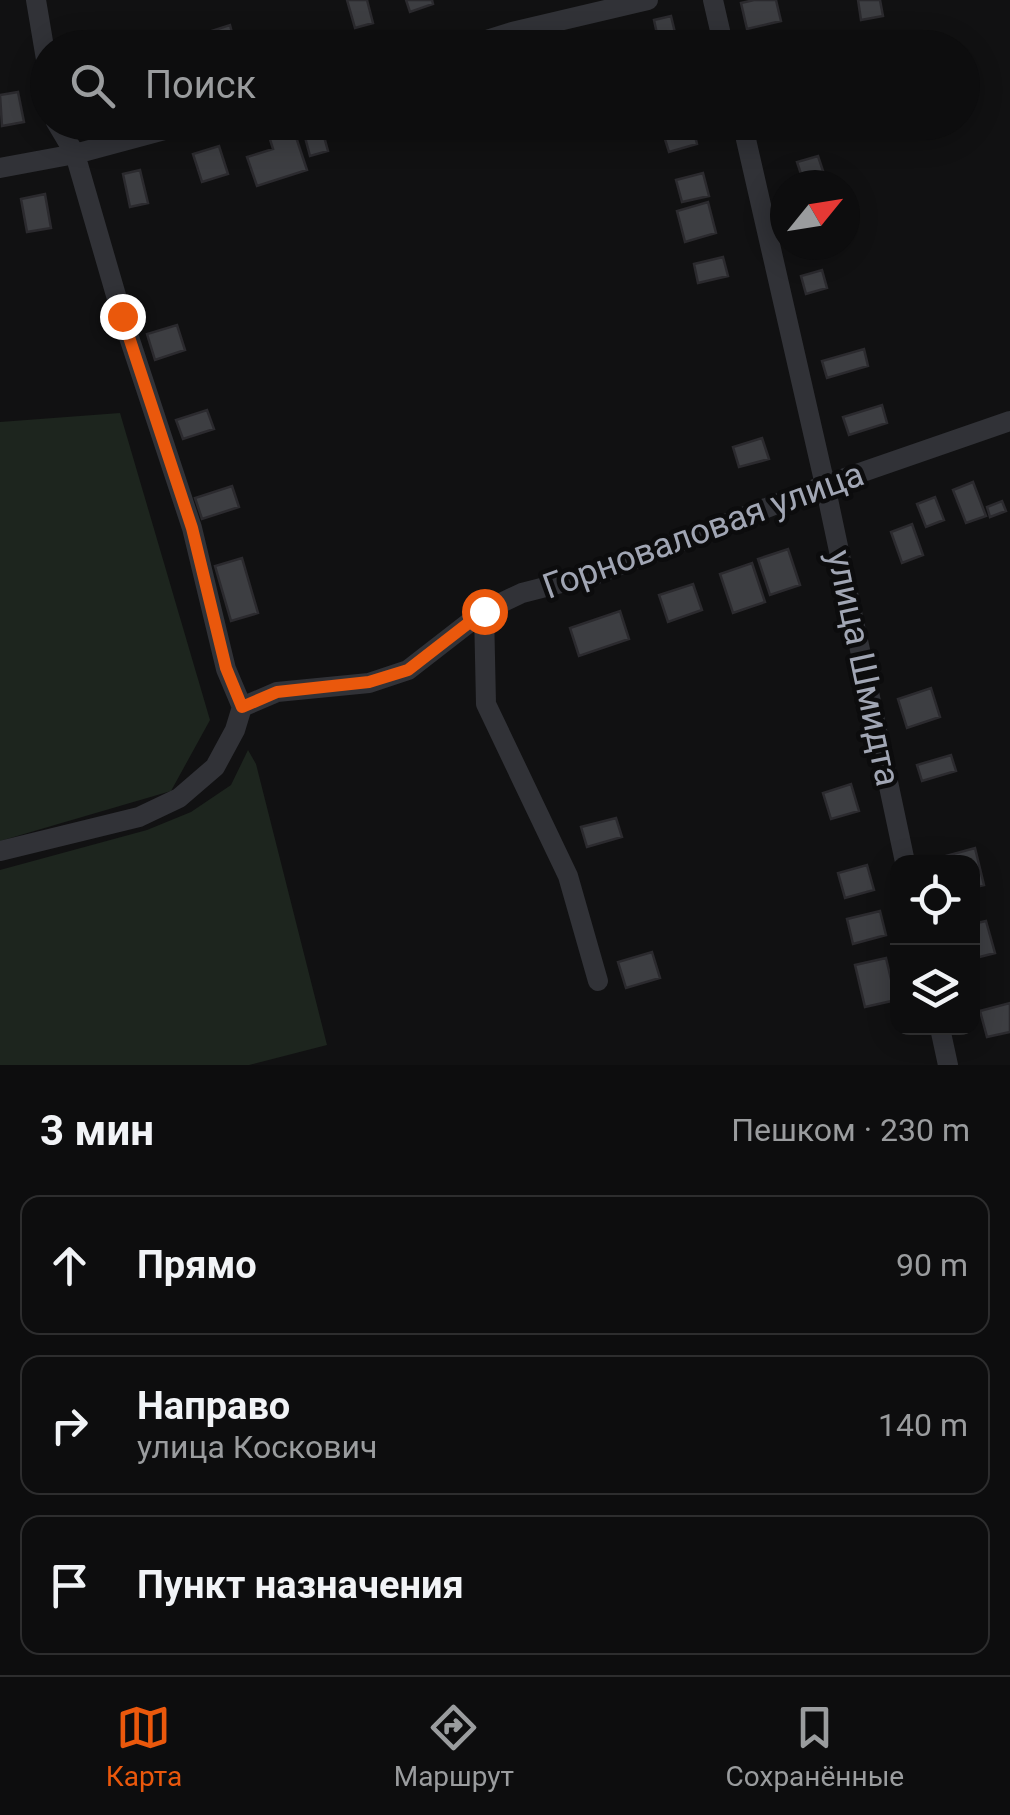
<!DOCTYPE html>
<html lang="ru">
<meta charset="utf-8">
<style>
body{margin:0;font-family:Roboto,sans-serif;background:#161617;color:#f1f3f6}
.controls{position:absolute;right:30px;bottom:30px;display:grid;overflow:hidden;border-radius:20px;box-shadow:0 5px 25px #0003}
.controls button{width:90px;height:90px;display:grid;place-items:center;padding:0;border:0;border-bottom:2px solid #2d2d2e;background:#0d0d0e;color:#f1f3f6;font:50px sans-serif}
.compass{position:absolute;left:770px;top:170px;width:90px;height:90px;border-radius:50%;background:#0d0d0e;box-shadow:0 5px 25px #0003;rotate:60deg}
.stop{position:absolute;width:30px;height:30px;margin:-22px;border:8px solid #ea580c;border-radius:50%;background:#fff}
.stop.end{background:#ea580c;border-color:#fff;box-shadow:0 2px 10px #0008}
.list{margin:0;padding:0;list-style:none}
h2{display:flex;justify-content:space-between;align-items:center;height:130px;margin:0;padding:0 40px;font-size:42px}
h2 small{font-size:32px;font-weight:400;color:#9a9c9e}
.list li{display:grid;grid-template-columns:65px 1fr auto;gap:30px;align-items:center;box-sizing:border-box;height:140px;margin:0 20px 20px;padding:0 20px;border:2px solid #2d2d2e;border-radius:20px}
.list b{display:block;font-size:38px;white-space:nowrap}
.list p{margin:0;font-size:32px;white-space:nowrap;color:#9a9c9e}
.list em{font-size:32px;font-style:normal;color:#9a9c9e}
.icon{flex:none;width:55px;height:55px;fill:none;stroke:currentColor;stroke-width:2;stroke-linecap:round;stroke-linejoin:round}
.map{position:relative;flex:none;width:1010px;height:1065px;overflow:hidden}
.search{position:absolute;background:#0d0d0e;box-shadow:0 5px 25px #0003;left:30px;right:30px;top:30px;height:110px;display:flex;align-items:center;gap:25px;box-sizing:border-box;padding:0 35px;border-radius:55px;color:#9a9c9e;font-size:38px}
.sheet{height:610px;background:#0d0d0e}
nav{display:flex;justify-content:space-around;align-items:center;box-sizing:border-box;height:140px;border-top:2px solid #2d2d2e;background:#0d0d0e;font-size:28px;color:#9a9c9e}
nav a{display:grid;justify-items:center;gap:5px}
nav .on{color:#ea580c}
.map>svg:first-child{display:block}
.green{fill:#1d251e}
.building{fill:#3d3e42;stroke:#2b2a2e;stroke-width:2.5}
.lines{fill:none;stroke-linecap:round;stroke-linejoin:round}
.minor{stroke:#313237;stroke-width:20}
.route{stroke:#ea580c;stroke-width:12}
.labels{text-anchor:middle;stroke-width:9;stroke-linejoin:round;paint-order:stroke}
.street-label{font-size:35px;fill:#a1a6b4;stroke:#0c0c0d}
</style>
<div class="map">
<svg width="1010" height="1065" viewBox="0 0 1010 1065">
<rect width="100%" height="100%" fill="#111112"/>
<path class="green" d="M120,413L210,720L171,791L0,841V422Z
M248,750L256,764L327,1045L249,1065H0V870L147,830L191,812L231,785Z"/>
<path class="building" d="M347,0H367L373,23L355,28Z
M406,0H432L433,4L410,12Z
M754,0H776L781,21L747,29L741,3Z
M858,0H880L883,16L861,20Z
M671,16L678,45L660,48L654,20Z
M230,25L236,48H206L202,34Z
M18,92L24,122L2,126L0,95Z
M320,122L328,151L310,156L302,126Z
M292,125L307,170L257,186L247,157L273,149L268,133Z
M693,128L697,144L669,152L664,136Z
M219,146L228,174L202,182L193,154Z
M818,156L824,174L803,180L797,162Z
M140,170L148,203L130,207L123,174Z
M703,173L709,196L682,202L676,180Z
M45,194L51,228L27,232L21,199Z
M708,202L716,233L685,242L677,211Z
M723,257L728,276L698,283L694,264Z
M822,270L827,288L806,294L801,276Z
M177,325L185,350L155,360L147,334Z
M864,349L868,366L827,378L822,361Z
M882,405L887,423L849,435L843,417Z
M207,410L214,429L183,439L176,420Z
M762,438L769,459L739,467L733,447Z
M973,482L986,516L966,523L953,490Z
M232,486L239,507L202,519L195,498Z
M935,497L944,520L926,527L917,504Z
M1002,501L1006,511L990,517L987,507Z
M912,524L923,555L902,563L891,532Z
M788,549L800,585L770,595L758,559Z
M242,558L258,613L231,621L215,566Z
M752,563L765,602L733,613L720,574Z
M693,584L702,610L668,622L659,595Z
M620,611L629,639L579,656L570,628Z
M931,688L940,717L907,728L898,699Z
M951,755L956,771L922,781L917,765Z
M851,784L859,811L831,819L823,793Z
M616,818L622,837L587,847L581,827Z
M975,848L984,885L972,888V862H944L942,857Z
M867,865L874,890L845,898L838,873Z
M880,911L886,935L853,944L847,919Z
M986,921L995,953L972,959V924Z
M652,952L660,978L626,988L618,962Z
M886,958L896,1000L865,1007L855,965Z
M1010,1003V1032L987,1037L980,1011Z"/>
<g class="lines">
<path class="minor" d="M36,0L48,71
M713,0L724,48
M461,48L512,32L648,0
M56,122L75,154L122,316L192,528L226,669L242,707
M742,122L825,485L905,862
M0,168L75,154L194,122
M484,611L486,704L568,876L598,981
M0,851L139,817L179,798L215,767L235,730L242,707L277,692L369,683L408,670L484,611L522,593L600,573L825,485L1010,421
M940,1028L948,1065"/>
</g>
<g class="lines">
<path class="route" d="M122,316L192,528L226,668L242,707L277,692L369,682L408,670L484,611"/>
</g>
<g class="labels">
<g class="street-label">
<text transform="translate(703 530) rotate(-20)" y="12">Горноваловая улица</text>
<text transform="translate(864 668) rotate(78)" y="12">улица Шмидта</text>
</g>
</g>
</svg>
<div class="controls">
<button><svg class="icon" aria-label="locate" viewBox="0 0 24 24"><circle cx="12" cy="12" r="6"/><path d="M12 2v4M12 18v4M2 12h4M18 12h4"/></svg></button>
<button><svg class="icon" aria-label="layers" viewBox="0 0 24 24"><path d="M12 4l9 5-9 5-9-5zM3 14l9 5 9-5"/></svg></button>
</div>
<svg class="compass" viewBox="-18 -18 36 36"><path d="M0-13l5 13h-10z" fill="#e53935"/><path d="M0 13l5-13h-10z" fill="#9a9c9e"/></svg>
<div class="stop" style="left:484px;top:611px"></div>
<div class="stop end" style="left:122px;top:316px"></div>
<div class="search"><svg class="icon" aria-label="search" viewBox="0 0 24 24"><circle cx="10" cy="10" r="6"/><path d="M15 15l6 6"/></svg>Поиск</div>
</div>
<section class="sheet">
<h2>3 мин<small>Пешком · 230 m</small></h2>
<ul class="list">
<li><svg class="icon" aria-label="ahead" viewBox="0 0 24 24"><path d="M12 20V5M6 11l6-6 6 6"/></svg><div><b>Прямо</b></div><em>90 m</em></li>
<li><svg class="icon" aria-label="right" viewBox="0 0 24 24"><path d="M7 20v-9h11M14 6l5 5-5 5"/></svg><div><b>Направо</b><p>улица Коскович</p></div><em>140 m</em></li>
<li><svg class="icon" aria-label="arrive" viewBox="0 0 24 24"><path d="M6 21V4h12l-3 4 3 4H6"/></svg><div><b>Пункт назначения</b></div></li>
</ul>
</section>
<nav>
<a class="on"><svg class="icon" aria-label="map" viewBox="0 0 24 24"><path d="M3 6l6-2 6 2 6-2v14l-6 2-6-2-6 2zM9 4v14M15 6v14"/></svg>Карта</a>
<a><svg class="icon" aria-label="directions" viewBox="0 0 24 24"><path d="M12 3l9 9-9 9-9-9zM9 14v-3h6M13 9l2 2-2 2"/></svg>Маршрут</a>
<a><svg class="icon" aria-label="saved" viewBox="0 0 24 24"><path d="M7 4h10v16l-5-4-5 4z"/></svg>Сохранённые</a>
</nav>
